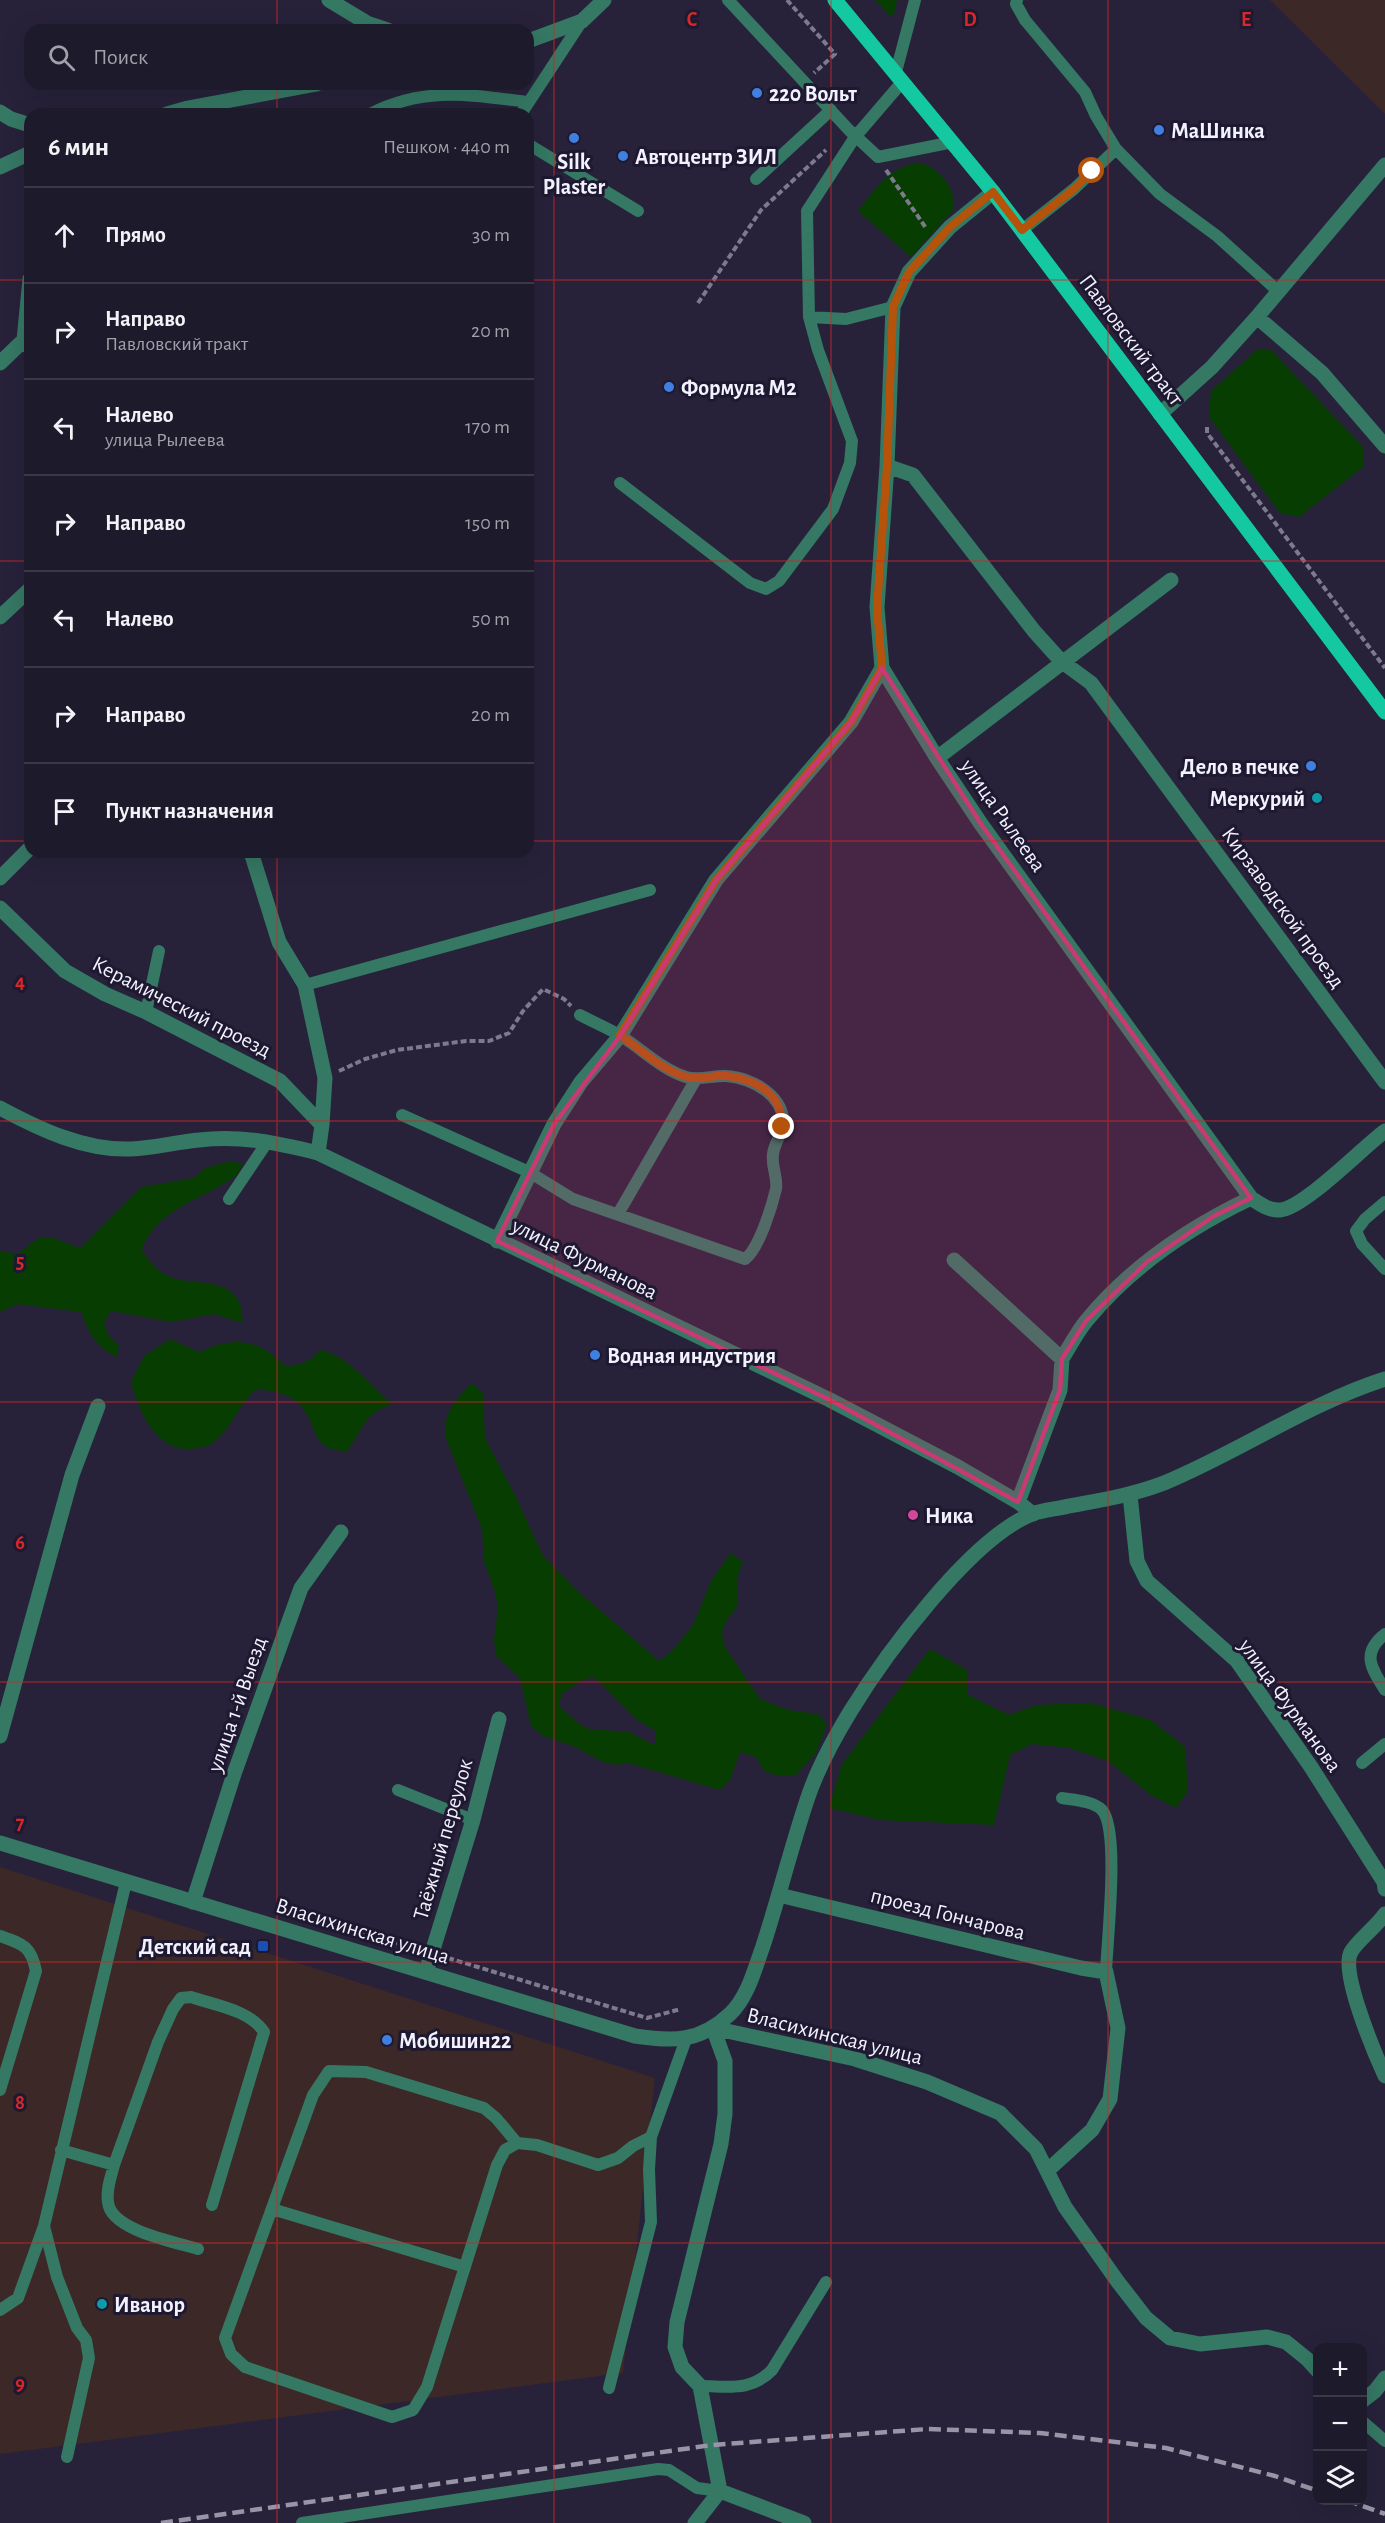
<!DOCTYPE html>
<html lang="ru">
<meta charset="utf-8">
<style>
body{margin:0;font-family:"Alegreya Sans",sans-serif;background:#252334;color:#f1f3f6}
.controls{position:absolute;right:18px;bottom:18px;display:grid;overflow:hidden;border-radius:12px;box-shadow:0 6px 24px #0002}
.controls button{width:54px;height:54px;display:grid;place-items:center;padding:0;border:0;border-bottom:2px solid #3b3848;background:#1d1a2c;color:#f1f3f6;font:30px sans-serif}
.stop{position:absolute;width:18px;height:18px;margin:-14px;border:4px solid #b45309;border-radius:50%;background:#fff}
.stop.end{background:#b45309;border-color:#fff;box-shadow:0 2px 6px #0008}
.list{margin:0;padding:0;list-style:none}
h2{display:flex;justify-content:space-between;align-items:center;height:78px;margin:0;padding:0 24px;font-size:26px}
h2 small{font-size:20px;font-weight:400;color:#a0a1a9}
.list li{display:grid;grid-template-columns:39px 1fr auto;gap:18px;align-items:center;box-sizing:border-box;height:96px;padding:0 24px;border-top:2px solid #3b3848}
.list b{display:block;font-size:22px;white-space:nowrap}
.list p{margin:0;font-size:20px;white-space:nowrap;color:#a0a1a9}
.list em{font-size:20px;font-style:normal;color:#a0a1a9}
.icon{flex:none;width:33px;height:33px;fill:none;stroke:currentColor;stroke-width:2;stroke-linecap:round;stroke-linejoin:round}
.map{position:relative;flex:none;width:1385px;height:2523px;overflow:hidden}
.search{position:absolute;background:#1d1a2c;box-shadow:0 6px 24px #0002;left:24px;top:24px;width:510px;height:66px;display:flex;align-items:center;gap:15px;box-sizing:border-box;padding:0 21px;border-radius:18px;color:#a0a1a9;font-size:22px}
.panel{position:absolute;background:#1d1a2c;box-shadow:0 6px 24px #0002;left:24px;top:108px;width:510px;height:750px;border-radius:18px}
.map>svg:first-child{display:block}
.industrial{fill:#3c2827}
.green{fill:#083d01;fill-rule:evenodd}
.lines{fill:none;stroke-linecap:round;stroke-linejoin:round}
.path{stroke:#7d7a8d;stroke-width:4;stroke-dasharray:6 3;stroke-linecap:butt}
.service{stroke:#357864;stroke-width:12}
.minor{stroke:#357864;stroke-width:15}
.tertiary{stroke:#357864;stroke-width:15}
.primary{stroke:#14c9a2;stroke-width:15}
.rail{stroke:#9895a7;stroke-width:4.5;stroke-dasharray:12 6;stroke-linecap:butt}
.route{stroke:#b45309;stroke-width:8}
.marked{fill:#c93973;fill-opacity:0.2;stroke:#c93973;stroke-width:4.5;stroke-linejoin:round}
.grid{fill:none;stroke:#d62828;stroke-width:1.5;stroke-opacity:0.55}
.shop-dot{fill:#3f7fe0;stroke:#1e1930;stroke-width:2}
.culture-dot{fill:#0f9aa8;stroke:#1e1930;stroke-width:2}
.hotel-dot{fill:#d1479c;stroke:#1e1930;stroke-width:2}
.transit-dot{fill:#1a4fb4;stroke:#1e1930;stroke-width:2}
.labels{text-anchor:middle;stroke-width:6;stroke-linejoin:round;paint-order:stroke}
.poi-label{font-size:22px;font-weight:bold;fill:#f2f1fe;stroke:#1e1930;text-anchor:start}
.street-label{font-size:22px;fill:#f2f1fe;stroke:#1e1930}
.grid-label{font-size:20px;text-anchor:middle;font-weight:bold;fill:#d62828;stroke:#1e1930;stroke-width:6;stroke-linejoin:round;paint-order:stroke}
</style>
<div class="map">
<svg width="1385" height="2523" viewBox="0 0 1385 2523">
<rect width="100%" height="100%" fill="#27223a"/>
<path class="industrial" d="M1270,0H1385V114Z
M0,1867L655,2078L623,2373L0,2454Z"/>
<path class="green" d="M875,0H897L894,14L891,17Z
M915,163C937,163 958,189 953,210L911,257L858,211C876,188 885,171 915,163Z
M1257,350H1271L1363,447V467L1299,517L1280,513L1209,417L1211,391Z
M230,1161L243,1164L237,1175C205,1199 157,1208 142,1249C148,1261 156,1270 168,1276C190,1287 228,1275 240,1304C242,1309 242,1317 243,1323L214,1314L171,1322L111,1311L104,1324L109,1336L119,1345L117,1357C96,1348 89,1333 81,1312L17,1304L0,1312V1251L17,1254L40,1237L54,1238L80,1248L141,1187L194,1178L205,1168Z
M170,1339L199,1352C233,1336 257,1338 284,1365C301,1366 309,1362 320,1350C350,1356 369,1386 393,1404C362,1414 365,1428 347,1451C310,1451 319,1426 300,1405C291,1394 270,1390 256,1389C239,1404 230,1431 213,1443C207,1447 198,1448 191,1449C155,1451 139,1411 131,1382L144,1356Z
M472,1383L483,1393L485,1438L516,1497L542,1554L573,1587L659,1661L672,1651L693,1625L712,1579L731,1553L743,1562L738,1576V1606L728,1618L722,1632L725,1647L760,1699L788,1710L818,1714L827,1724L816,1753L796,1775L779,1776L764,1771L756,1757L740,1752L730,1780L720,1790L628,1763L618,1765L603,1762L573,1746L543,1736L531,1726L520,1678L496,1656L494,1640L498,1608L495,1592L484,1561L482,1529L445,1436C444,1412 455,1399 472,1383ZM594,1677L636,1719L656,1731V1742L654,1745L629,1732L589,1729L578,1723L559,1706L562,1694L582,1680Z
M930,1649L967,1670L968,1695L1009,1715L1036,1705L1091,1703L1151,1720L1185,1747L1188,1791L1176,1808L1152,1796L1108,1761L1070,1748L1032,1744L1010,1755L994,1825L881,1820L829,1808L842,1764Z"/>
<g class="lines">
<path class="path" d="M787,0L835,54L814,73
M886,170L926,228
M698,303L761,210L826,150
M1207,427V433L1385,668
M339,1071L365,1059L397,1050L466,1041H489L509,1033L523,1011L543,989L564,999L571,1006
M336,1925L418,1949
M448,1958L647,2018L681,2009"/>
<path class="service" d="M728,0L849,130L878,157L953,142
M1017,0L1016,4L1025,20L1085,92L1096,116L1116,149L1160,194L1217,236L1279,292
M896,72L915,0
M253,84L262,94
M370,114C425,86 470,95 528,102
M521,114L582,21
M528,144L638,211
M756,179L831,110
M1022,230L1074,189L1116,149
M893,307L846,319L809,317L807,211L855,137L903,81
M620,483L750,583L766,589L779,581L833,509L850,463L852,441L818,350L809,317
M305,985L650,890
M146,1012L159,951
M402,1115L529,1172L573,1199L745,1259C759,1249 772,1206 776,1189C778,1177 771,1167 773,1154C774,1145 780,1137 782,1128C789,1098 752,1077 726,1076C713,1075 700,1081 686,1077C661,1069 642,1049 621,1036C608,1028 593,1022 580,1015
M229,1199L268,1141
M1385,1202L1365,1219L1356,1231L1362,1244L1385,1269
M618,1214L696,1079
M1385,1634C1361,1653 1371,1668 1385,1690
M1362,1763L1385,1744
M398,1790L473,1820
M1062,1798C1074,1800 1093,1801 1102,1810C1120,1830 1107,1941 1106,1972
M0,1936C23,1944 31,1946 36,1971L0,2090
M517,2143L496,2118L484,2108L366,2072L329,2071L313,2095L225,2338L231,2354L245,2367L392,2417L413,2410L427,2387L497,2165L505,2150L517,2143L537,2145L598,2165L618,2158L633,2146L651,2137L686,2039
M61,2150L114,2165
M272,2209L465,2267
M44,2226L57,2277L77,2328L86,2340L89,2358L67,2457
M198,2249C175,2242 110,2230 108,2202C106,2189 111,2177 114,2165L158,2042L173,2009L181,1998L191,1997C214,2005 250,2010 264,2032L212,2205
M0,2310L18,2298L44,2226L126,1882
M700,2386C728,2386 751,2392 772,2370L826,2282
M609,2388L651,2222L649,2170L651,2137
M1362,2421L1385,2441
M302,2523L658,2469L669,2470L697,2488L720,2491"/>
<path class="minor" d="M329,0L367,23L388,30
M528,41L582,21L604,0
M0,112L11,119L30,125
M167,114L188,108L317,84
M0,167L30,153
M993,192L950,227L909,272L893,307L887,466L877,607L882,668L937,758L981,824L1251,1198C1190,1227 1130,1268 1087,1320C1077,1332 1070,1346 1062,1359
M30,279L24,340L30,348
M1257,317L1322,373L1385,446
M0,363L24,340
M1160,414L1212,367L1257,317L1385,165
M887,466L913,475L1034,631L1061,661L1091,683L1385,1082
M0,617L30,589
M937,758L1171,580
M251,852L279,942L305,985L325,1078L322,1125
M0,878L30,848
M0,908L65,971L105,994L146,1012L280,1081L322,1125L318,1153
M0,1108C39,1129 85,1151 131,1149C154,1148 177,1142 199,1140C240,1135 278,1143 318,1153L830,1400L958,1467L1018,1502L1033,1514
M1251,1198C1260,1204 1269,1211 1280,1210C1304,1208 1362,1148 1385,1131
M497,1241L554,1124L581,1082L620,1036L716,880L851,722L882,668
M954,1260L1062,1359L1060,1390L1018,1502
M1130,1495L1137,1561L1147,1581L1237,1661L1311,1767L1384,1882L1385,1889
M0,1736L72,1475L98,1406
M779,1895L1081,1968L1106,1972L1118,2028L1110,2099L1092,2130L1047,2171
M193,1902L234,1774L301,1588L341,1532
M1385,1914C1376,1927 1357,1941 1351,1952C1340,1972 1375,2054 1385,2076
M426,1972L473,1820L499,1719
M713,2028L855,2059L927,2082L1000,2113L1036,2149L1065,2207L1118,2282L1146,2318L1170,2338L1200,2344L1267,2337L1286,2342L1307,2359L1318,2371
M713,2028L725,2061V2114L721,2144L677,2322L675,2347L682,2367L700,2386L720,2491
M1362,2401L1375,2391L1385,2378
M720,2491L804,2523
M695,2523L720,2491"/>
<path class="tertiary" d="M0,1843L635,2036C674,2042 700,2042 730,2014C748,1997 755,1968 763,1946C779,1897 791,1848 807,1800C817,1769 833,1740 850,1712C885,1655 970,1539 1032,1514C1043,1510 1057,1509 1069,1506C1101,1500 1133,1495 1164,1483C1239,1452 1307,1404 1385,1379"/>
<path class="primary" d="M835,0L993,192L1385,712"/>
<path class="rail" d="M1346,2500L1385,2514
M161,2523L712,2445L928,2429L1040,2433L1166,2448L1275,2476L1318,2491"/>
</g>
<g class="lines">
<path class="route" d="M782,1127C783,1095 758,1080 728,1076C714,1074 701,1081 687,1077C662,1070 641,1050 620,1035L716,880L851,722L882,668L877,608L887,466L893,307L909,272L950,227L993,192L1022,230L1074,189L1092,171"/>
</g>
<path class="marked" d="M882,668L981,824L1251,1198L1214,1216L1147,1262L1086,1321L1062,1359L1060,1390L1018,1502L830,1400L497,1241L554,1124L620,1036L716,880L851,722Z"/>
<path class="grid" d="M277,0V30M554,0V2523M831,0V2523M1108,0V2523M277,84V114M0,280H30M528,280H1385M0,561H30M528,561H1385M0,841H30M528,841H1385M277,852V2523M0,1121H1385M0,1402H1385M0,1682H1385M0,1962H1385M0,2243H1385"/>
<g class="shop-dot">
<circle cx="757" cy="93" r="6"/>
<circle cx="1159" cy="130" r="6"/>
<circle cx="574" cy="138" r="6"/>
<circle cx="623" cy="156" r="6"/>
<circle cx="669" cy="387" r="6"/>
<circle cx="1311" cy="766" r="6"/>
<circle cx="595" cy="1355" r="6"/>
<circle cx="387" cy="2040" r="6"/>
</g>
<g class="culture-dot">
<circle cx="1317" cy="798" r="6"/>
<circle cx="102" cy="2304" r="6"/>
</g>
<circle class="hotel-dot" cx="913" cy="1515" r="6"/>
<rect class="transit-dot" x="257" y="1940" width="12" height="12" rx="3"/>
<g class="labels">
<g class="poi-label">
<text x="769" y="101">220 Вольт</text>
<text x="1171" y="138">МаШинка</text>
<text x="635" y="164">Автоцентр ЗИЛ</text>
<text x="574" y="169" text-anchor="middle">Silk<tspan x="574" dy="25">Plaster</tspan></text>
<text x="681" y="395">Формула М2</text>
<text x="1299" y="774" text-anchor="end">Дело в печке</text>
<text x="1305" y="806" text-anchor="end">Меркурий</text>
<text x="607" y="1363">Водная индустрия</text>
<text x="925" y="1523">Ника</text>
<text x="251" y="1954" text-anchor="end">Детский сад</text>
<text x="399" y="2048">Мобишин22</text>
<text x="114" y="2312">Иванор</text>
</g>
<g class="street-label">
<text transform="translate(1132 339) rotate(53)" y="8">Павловский тракт</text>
<text transform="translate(1004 815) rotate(55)" y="8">улица Рылеева</text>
<text transform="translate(1284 907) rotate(54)" y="8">Кирзаводской проезд</text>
<text transform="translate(182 1006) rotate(27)" y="8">Керамический проезд</text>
<text transform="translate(585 1258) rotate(26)" y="8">улица Фурманова</text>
<text transform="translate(236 1704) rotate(-71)" y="8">улица 1-й Выезд</text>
<text transform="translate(1291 1705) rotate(54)" y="8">улица Фурманова</text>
<text transform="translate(442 1839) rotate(-74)" y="8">Таёжный переулок</text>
<text transform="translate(948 1913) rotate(14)" y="8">проезд Гончарова</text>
<text transform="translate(363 1930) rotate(17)" y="8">Власихинская улица</text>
<text transform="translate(835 2035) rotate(14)" y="8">Власихинская улица</text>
</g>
</g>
<g class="grid-label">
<text x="692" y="26">C</text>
<text x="970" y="26">D</text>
<text x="1246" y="26">E</text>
<text x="20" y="988">4</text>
<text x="20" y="1268">5</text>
<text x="20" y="1549">6</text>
<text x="20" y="1829">7</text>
<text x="20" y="2109">8</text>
<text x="20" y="2390">9</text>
</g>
</svg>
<div class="controls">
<button>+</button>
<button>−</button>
<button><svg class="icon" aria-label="layers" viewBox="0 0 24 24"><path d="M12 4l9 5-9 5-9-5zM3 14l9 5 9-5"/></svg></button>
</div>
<div class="stop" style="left:1092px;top:171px"></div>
<div class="stop end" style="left:782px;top:1127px"></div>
<div class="search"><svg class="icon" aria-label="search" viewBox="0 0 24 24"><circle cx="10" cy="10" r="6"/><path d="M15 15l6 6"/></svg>Поиск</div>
<section class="panel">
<h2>6 мин<small>Пешком · 440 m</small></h2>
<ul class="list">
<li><svg class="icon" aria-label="ahead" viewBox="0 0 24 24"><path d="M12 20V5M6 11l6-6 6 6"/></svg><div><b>Прямо</b></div><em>30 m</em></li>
<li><svg class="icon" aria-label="right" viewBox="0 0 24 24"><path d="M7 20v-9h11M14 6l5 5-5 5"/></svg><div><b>Направо</b><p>Павловский тракт</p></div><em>20 m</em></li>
<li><svg class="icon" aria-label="left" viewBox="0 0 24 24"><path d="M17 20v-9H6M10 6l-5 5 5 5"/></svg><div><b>Налево</b><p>улица Рылеева</p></div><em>170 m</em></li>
<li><svg class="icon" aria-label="right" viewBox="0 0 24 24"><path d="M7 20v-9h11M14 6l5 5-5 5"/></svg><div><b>Направо</b></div><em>150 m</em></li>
<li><svg class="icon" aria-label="left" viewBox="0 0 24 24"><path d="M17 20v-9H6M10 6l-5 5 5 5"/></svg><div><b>Налево</b></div><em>50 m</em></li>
<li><svg class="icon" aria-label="right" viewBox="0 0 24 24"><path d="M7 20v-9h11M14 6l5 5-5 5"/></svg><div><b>Направо</b></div><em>20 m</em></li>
<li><svg class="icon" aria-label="arrive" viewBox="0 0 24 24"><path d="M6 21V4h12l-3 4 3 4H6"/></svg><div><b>Пункт назначения</b></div></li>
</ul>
</section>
</div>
